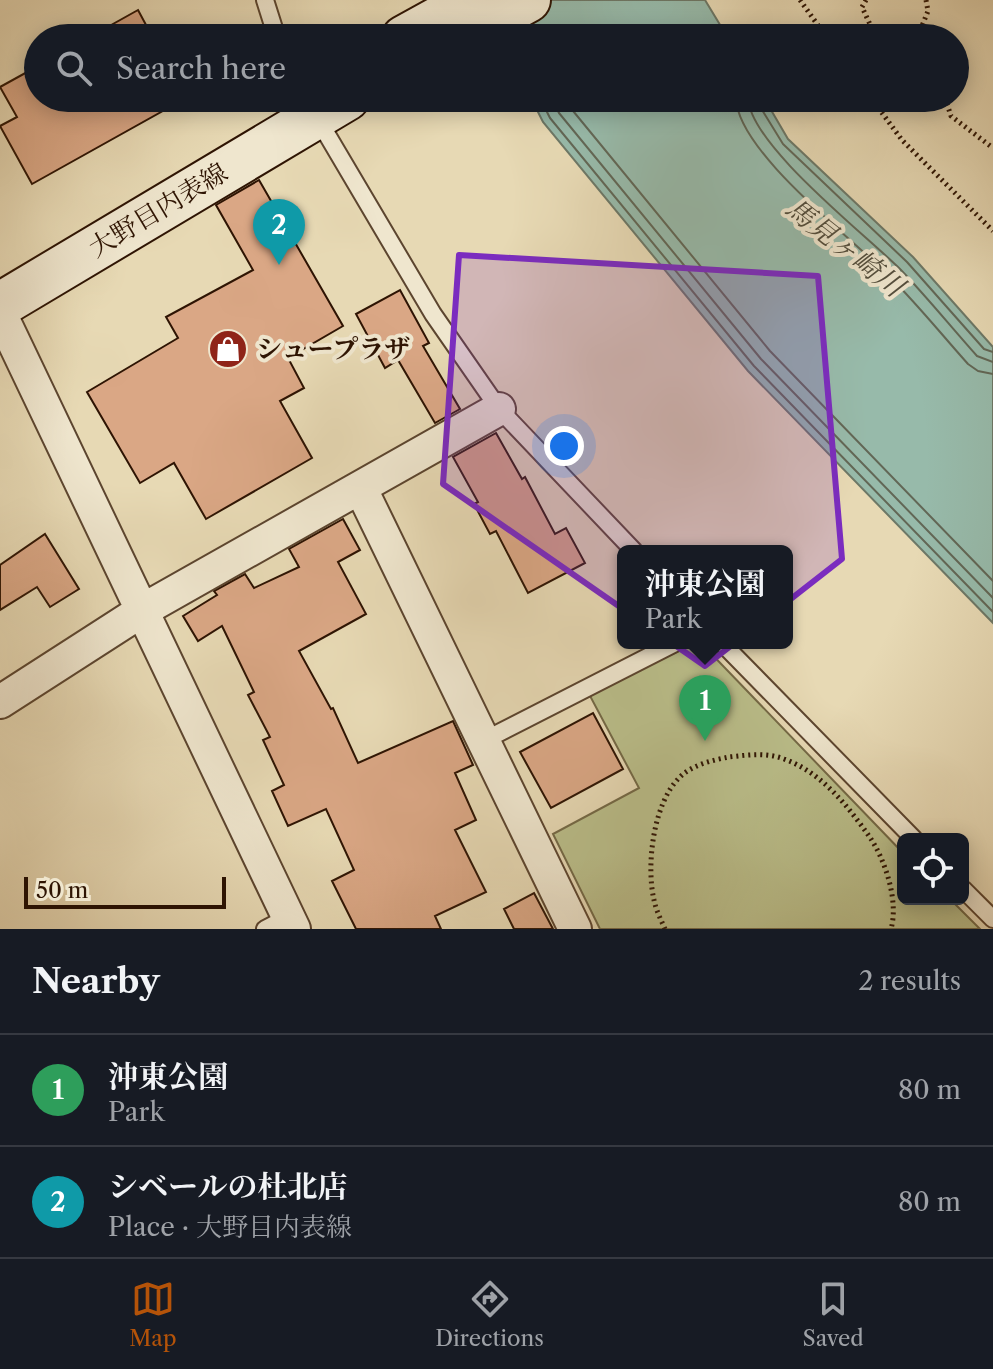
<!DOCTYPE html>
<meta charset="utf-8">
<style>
body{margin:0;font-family:"Libre Caslon Text","Noto Serif JP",serif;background:#242831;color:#f1f3f6}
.controls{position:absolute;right:24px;bottom:24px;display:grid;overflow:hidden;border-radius:12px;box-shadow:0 4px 20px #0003}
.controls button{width:72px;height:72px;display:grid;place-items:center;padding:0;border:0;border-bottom:2px solid #363941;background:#171b24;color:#f1f3f6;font:40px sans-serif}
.scale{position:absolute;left:24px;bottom:20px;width:202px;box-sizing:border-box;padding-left:8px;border:4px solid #2e1403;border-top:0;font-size:22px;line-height:28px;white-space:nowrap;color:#2e1403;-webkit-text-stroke:6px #efe6ce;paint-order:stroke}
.you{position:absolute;left:564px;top:446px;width:28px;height:28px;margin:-20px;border:6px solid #fff;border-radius:50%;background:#1a73e8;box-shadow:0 0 0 12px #1a73e833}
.badge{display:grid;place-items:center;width:52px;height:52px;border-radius:50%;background:#b45309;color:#fff;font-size:26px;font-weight:700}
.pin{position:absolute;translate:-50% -66px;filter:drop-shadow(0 2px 4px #0008)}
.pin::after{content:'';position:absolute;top:42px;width:28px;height:24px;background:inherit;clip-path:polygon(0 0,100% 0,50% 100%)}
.popup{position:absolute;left:617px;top:545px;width:176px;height:104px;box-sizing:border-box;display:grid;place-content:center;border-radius:12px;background:#171b24;filter:drop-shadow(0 2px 6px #0005);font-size:26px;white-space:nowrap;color:#9ea1a6}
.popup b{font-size:30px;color:#f1f3f6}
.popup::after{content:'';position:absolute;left:50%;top:100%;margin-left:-16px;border:16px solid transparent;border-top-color:#171b24}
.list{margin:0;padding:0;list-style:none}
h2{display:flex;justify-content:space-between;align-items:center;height:104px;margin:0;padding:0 32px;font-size:34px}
h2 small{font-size:26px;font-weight:400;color:#9ea1a6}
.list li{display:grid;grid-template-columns:52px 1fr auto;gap:24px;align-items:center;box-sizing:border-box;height:112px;padding:0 32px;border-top:2px solid #363941}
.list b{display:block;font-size:30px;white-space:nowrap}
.list p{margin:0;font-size:26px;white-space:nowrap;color:#9ea1a6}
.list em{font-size:26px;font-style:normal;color:#9ea1a6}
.icon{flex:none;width:44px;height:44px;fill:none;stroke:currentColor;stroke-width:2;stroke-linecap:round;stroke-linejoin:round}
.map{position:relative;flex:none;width:993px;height:929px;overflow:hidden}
.search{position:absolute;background:#171b24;box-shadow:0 4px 20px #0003;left:24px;right:24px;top:24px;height:88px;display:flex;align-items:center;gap:20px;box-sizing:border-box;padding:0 28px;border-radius:44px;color:#9ea1a6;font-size:30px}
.sheet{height:328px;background:#171b24}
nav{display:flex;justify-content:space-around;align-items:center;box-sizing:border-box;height:112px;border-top:2px solid #363941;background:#171b24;font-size:22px;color:#9ea1a6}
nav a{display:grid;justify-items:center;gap:4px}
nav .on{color:#b45309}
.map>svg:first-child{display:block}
.green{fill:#babe8a;stroke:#746946;stroke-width:2}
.water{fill:#97baaa;stroke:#6d7867;stroke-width:2}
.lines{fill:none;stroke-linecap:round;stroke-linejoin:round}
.shore{stroke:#626756;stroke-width:2}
.building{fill:#daa785;stroke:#2e1403;stroke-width:2}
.service-casing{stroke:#5c452f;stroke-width:20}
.minor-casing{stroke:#5c452f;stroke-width:36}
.secondary-casing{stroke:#2e1403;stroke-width:48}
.path{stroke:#2e1403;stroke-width:5;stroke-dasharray:2 4;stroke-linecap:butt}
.service{stroke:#efe6ce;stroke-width:16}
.minor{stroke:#efe6ce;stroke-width:32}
.secondary{stroke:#efe6ce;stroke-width:44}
.marked{fill:#7b2cbf;fill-opacity:0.2;stroke:#7b2cbf;stroke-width:6;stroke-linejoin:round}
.labels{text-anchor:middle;stroke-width:8;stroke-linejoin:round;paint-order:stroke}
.street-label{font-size:26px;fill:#2e1403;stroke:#efe6ce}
.poi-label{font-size:26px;font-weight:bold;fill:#2e1403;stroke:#efe6ce;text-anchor:start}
.water-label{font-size:28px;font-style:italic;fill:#534e3d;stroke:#efe6ce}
</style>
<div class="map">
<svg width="993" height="929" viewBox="0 0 993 929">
<rect width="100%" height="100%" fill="#e7d9b4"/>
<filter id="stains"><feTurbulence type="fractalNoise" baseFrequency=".0025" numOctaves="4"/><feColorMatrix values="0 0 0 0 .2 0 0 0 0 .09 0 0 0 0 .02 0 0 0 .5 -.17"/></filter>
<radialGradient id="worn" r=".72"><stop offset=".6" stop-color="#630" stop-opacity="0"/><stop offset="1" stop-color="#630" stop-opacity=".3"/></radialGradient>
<path class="green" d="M695,643H701L903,853V899H950L980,929H600L553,834L639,788L589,694Z"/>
<path class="water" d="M484,0H705L728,38H503Z
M531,98H764L788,139L913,257L993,347V623L748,371L543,122Z"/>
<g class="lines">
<path class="shore" d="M540,98L550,118L754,366L993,612
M551,98L559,113L761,359L993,598
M565,98L569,106L770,351L993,581
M736,98C737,151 852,238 890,277C918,305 942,335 968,364L978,371L993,374
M748,98C750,145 865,234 900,269C927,297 951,327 977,356L993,362
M758,98L759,105L783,144L907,262L984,349L993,352"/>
</g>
<path class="building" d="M138,10L153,38H88Z
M38,66V98H186L32,184L0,126L17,117L0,87Z
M259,180L343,326L288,358L304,388L280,401L312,458L206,519L174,463L140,483L87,392L178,338L166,317L253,270L216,205Z
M400,290L429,343L423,346L460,409L435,423L398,360L385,368L356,314Z
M496,433L522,479L525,477L555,534L566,528L585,563L528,593L496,531L490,534L474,504L478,502L453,457Z
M343,519L360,550L338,562L366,614L299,651L331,709L333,708L358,763L453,721L473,765L455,773L476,820L455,830L486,892L435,916L441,929H356L332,881L354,870L326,809L288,826L272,791L284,785L263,740L270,737L248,695L254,692L222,626L198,641L183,616L217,595L214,591L245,574L254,588L299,567L289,549Z
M45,534L79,589L50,607L37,587L0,610V565Z
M593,713L623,769L551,808L520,752Z
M534,893L553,929H514L504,909Z"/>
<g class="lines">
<defs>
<path id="service" d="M265,0L277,38
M316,116L433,314L499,409L634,551
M722,643L914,839
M483,741L675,643
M963,889L993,919
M265,929L288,917"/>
<path id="minor" d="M0,313L294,929
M361,489L575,929
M0,702L143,610L499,409"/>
<path id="secondary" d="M404,38L473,0
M458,38L528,0
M0,305L347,98"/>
</defs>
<use href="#service" class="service-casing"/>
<use href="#minor" class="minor-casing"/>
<use href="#secondary" class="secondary-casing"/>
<path class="path" d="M800,0L827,38
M866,0L862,7L874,33L884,38
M918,36L928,11L926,0
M871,98L902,140L993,231
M945,98L951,116L993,148
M665,929C661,920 656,910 654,900C646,866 653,804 679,778C691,765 713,760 729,757C748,755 766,752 784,759C821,772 847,805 869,836C885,859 899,901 891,929"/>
<use href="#service" class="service"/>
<use href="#minor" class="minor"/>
<use href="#secondary" class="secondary"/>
</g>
<path class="marked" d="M459,255L818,276L842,559L705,666L443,484Z"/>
<defs>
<symbol id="shop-disc" viewBox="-11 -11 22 22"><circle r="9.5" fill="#8f2418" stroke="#efe6ce"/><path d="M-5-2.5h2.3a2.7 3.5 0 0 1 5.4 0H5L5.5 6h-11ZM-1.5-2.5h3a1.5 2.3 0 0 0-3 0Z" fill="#fff"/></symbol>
</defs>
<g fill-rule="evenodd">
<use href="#shop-disc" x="206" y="327" width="44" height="44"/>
</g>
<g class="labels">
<g class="street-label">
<text transform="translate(158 210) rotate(-31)" y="9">大野目内表線</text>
</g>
<g class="poi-label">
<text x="256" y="358">シュープラザ</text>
</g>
<g class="water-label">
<text transform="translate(845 247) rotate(38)" y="10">馬見ヶ崎川</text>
</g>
</g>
<rect width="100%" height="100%" filter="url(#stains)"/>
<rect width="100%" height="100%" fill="url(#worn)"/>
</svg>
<div class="controls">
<button><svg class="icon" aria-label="locate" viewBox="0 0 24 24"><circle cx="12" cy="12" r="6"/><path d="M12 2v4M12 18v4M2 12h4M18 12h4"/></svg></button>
</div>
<div class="scale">50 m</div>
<div class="you"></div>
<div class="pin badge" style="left:705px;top:741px;background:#2e9e5b">1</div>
<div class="popup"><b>沖東公園</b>Park</div>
<div class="pin badge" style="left:279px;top:265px;background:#0f9aa8">2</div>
<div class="search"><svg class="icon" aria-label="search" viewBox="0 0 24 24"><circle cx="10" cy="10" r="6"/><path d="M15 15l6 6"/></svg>Search here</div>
</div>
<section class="sheet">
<h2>Nearby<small>2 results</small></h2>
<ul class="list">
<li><span class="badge" style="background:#2e9e5b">1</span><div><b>沖東公園</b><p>Park</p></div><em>80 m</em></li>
<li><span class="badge" style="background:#0f9aa8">2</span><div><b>シベールの杜北店</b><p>Place · 大野目内表線</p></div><em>80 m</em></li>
</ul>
</section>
<nav>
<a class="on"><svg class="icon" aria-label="map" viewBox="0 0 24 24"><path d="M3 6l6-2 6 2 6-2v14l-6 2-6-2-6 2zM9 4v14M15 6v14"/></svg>Map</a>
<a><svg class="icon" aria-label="directions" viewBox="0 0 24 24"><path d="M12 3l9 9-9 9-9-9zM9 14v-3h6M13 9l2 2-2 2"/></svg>Directions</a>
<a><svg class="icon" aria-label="saved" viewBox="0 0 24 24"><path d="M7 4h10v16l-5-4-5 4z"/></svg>Saved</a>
</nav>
